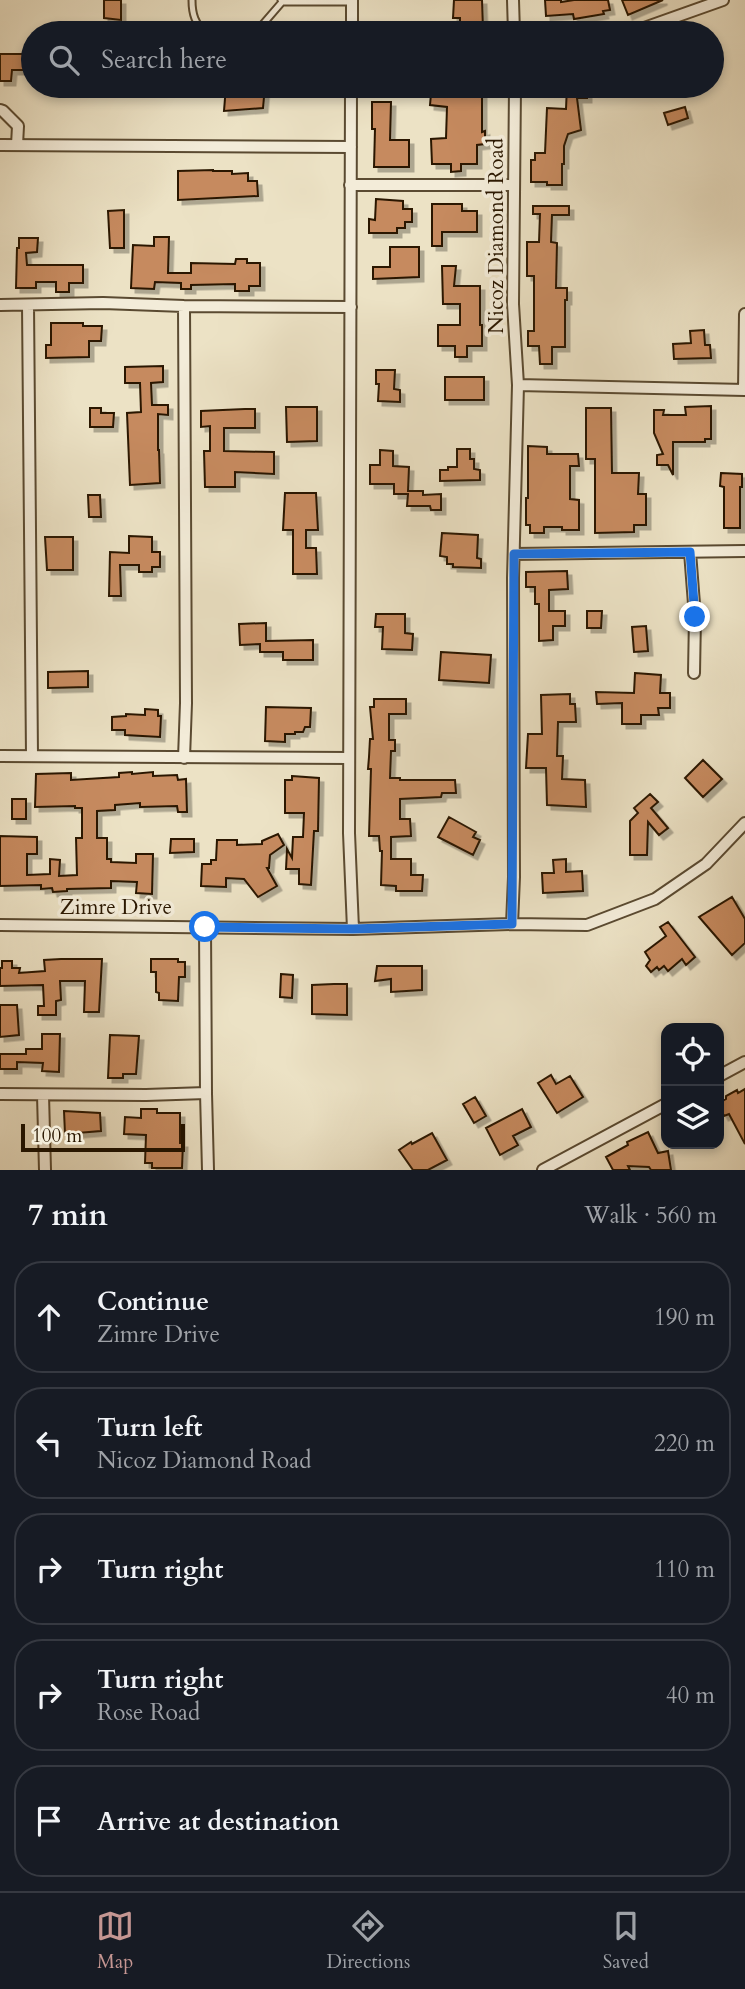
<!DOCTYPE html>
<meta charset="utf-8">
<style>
body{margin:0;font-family:Cardo,serif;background:#20242c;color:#f1f3f6}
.controls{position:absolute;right:21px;bottom:21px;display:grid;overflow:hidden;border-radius:14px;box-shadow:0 4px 10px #0003}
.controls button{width:63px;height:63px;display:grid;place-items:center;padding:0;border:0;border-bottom:2px solid #363941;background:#171b24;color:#f1f3f6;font:35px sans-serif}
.scale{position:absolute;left:21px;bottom:18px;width:164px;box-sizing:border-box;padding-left:7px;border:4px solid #2a1700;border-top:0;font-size:19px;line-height:24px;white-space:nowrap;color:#2a1700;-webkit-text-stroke:5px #f3ecd9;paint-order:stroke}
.stop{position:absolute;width:21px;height:21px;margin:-16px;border:5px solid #1a73e8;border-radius:50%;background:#fff}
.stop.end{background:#1a73e8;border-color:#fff;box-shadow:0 2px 7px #0008}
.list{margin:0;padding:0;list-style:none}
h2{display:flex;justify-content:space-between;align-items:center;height:91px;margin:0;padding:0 28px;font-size:30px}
h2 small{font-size:23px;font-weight:400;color:#9ea1a6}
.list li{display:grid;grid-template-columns:46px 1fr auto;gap:21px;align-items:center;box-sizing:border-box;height:112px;margin:0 14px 14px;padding:0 14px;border:2px solid #363941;border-radius:28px}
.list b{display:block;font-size:26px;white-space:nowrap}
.list p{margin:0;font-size:23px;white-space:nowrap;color:#9ea1a6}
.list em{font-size:23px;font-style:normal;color:#9ea1a6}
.icon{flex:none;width:38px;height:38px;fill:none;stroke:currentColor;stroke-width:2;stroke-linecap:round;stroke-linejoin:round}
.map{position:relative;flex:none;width:745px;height:1170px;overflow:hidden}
.search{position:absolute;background:#171b24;box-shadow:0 4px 10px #0003;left:21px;right:21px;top:21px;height:77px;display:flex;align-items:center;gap:18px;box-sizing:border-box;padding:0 24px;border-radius:38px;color:#9ea1a6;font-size:26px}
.sheet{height:721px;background:#171b24}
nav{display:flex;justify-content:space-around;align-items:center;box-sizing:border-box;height:98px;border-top:2px solid #363941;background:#171b24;font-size:19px;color:#9ea1a6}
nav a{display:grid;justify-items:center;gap:4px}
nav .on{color:#c59692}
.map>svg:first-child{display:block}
.building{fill:#c68a5f;stroke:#2a1700;stroke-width:2;filter:url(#shadow)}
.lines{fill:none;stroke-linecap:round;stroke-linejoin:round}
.lane-casing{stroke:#5a4a31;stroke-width:9}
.street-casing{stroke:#5a4a31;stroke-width:14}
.lane{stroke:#f3ecd9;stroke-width:5}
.street{stroke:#f3ecd9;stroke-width:10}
.route{stroke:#1a73e8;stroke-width:9}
.labels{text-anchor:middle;stroke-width:7;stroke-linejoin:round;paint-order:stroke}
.street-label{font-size:21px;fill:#2a1700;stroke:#f3ecd9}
</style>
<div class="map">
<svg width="745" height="1170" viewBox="0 0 745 1170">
<defs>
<filter id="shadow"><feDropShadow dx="4.5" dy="4.5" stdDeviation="0" flood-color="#0004"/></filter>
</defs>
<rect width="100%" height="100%" fill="#ece2c5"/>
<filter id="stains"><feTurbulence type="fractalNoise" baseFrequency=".00286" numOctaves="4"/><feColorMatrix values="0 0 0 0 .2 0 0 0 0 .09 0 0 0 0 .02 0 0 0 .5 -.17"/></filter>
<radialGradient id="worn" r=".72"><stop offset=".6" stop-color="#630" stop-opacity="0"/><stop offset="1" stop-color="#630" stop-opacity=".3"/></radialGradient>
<path class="building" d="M104,0H121V20L104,18Z
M454,0H482L483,29H477V33H460V18H453Z
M545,0H561V2L574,0H608L610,10L603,11L604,14L574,19L573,14L546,16Z
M622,0H663L628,15Z
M0,54H25V70H12L11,81H0Z
M226,86H265L263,108L224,111Z
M567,86H587V98H577L581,130L568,134L564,146V164H562V185H547V182H531V160H535V153H545L547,108L566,109Z
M441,93L482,94V132L485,131V144L477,145V164H461V171L451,172V164H432L431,139L446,138L447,107L430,105L431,94Z
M372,102H391L390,140H409V167H374L375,129H372Z
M685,107L688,118L668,125L664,113Z
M213,170V171H232V174L248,173V181H257L258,196L178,200V171Z
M376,199L403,201V209H412V222H405V228H397V233H369V219L375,220Z
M432,204H462V211H477V232H442V246H432Z
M533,206H569V215H552L551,242L557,243L556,288H567V300H565V347H552V364H540L539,346H528V331H534V276H527V242H539L540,214H533Z
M124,210V248H110L108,211Z
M154,237H169L168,273H191V263L235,264L236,259H247V263H260V286H249V291H235V284L191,285V289H181V283L155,282L154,289L131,288L133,245L154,246Z
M19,238H38L37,252L26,253L27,265H83V283H69V292H56V282H36V288H16L17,248H19Z
M390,247H419V277L373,279V267H390Z
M442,266H456L454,286H480V325H482V346H467V357H455V346H438V325H460V304H443Z
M51,323H83V326H102L101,341H89V357L46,358V345H51Z
M704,330L705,345H710L711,358L674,359L673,344L691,343L690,331Z
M163,366V382L151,383L152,405H168V415L158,414V450H159L160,483L130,485L127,413L141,412L140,383H125V367Z
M376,370H395L394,389L400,390V402L378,401L379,384H376Z
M445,377H484V400H445Z
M711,406V439H705V442H673V475L668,465H657V455L663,454L654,433V410H664L663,415H686L685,407Z
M286,407H317V441L287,442Z
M90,408H101V413H114L113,427H90Z
M586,408H611L612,473H639L638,494H646V525H634V532L595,533V459H586Z
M245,409H255V428H224V451L274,452V474L235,472V487H205L204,451H210V426L201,427V411Z
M528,446L547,447V454H578L579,466H570V499L579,500V530H562V527H544V533H530V525H526V498H528Z
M457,449H470V459H474V469L480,470V480L440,481V470H448V467H457Z
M380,450L393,451V466L409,467L408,491H423V495L441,494V510H431L430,506H407L408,494H394V484H370V465H380Z
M721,473L742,474V487H740V528H724V487L720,486Z
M285,493H316L318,530H306V548H316L317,574H293V530H283Z
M88,495H100L101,517H89Z
M442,533L478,535L477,558L481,559V568L453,567V564H447V557L440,556Z
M129,536L152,537V552H160V567H152V572H139V565H120L121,596H109L110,552L129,553Z
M45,537H73V570H47Z
M567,571L568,589L549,590V611H565V626H553V640L539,641V604H535V587H526V572Z
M587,611H602L601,628H587Z
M376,614H405V633L413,634L412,650L382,649L383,627H375Z
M266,623V641L313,640V660H283V652H260V644L240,645L239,624Z
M646,626L648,651L634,652L632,627Z
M441,652L491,655L489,683L439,680Z
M88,671V687L48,688V672Z
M635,673L661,675L660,693H670V708H658L659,715H641V724H622V703L597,704L596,692L634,693Z
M570,694V704H575L576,722H558L557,756H563L562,779L585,780L586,807L547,805L546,768H526L528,734H542L541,695Z
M374,699H406V714H389V740H395V751H391L390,778H400V780H455L456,793H442L441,797L400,799V819H410L411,836L391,837V859H411V875H423L422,891H396V886L381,885L382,851H380L379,836H369L371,769H368L369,757L370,739H373L370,707H374Z
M266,707L311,708L310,727H305L303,732H295V734H285V742L265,741Z
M145,709L158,710V716H161L160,737L125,735V730H112V717L126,716V714L145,715Z
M703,760L722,779L703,797L685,778Z
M132,772V774L153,772V776L177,775L178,780L186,779L187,812H178L177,806L140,807V803L115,805V810L97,811V838H107V859H111V862L136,863V854H153L152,894L136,893L137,882L111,881V888L67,889V891L53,892L52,888L41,889V885L0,886V836L37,837V854H27V875L50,874V859L60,860L59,876L77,875L76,838H82V808H75V806L35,807L36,774L71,773V780L119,777V773Z
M292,776L319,778L318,831H314L311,885L299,884V869H286L287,849L292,858L293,837H303L304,813H285V780H292Z
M650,794L658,802L651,808L668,828L659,835L648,822L647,855H630V821L638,813L634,808Z
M12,799H26V819H12Z
M449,817L476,832L473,837L480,840L473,855L438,837Z
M278,834L284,845L270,855L269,868H267L277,886L258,897L244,879L226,878V887L201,886L202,864H211V860H216L217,840H237V845L262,844V841Z
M171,839H194V852L170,853Z
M566,859V872L582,871L583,891L543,893L542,873H554L553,860Z
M732,897L745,919V943L732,955L699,917Z
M668,922L695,957L686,965L682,959L668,971L664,966L659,970L657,967L651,972L646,966L650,960L645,952L666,936L660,927Z
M61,959H102L99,1012H84L85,981H60L61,1000L56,1001V1015H38V1006H44L43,985L0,986V968H2V961H12V968H20L19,973L45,971L44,960Z
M151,959H178V962H185V977H179L178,1001L159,1000V993L156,992V972H151Z
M377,966H422V990L391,992V979L375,981Z
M281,974L293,975L292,998L280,997Z
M334,984H347V1015L312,1014V985Z
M0,1005H17L19,1035L0,1037Z
M42,1034H60L59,1072L42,1071L43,1063L17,1062V1069H0V1054H26V1049H42Z
M110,1035L139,1036L136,1074H123V1078H108Z
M551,1075L556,1084L570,1076L583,1097L557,1113L538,1083Z
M745,1089V1144L729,1114L724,1116L719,1106V1103L726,1099V1096L737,1090L738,1093Z
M475,1097L486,1116L474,1123L463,1104Z
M141,1109H157V1113H180V1143H183L182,1168H152V1163H145L146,1135L124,1134L125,1117L141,1118Z
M522,1109L531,1127L513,1136L518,1145L500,1155L486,1128Z
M64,1111L100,1113L101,1131L65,1134Z
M648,1132L658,1153L668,1151L671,1170H651L649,1167L628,1166L630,1170H613L606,1157L628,1145L627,1142Z
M432,1133L447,1160L428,1170H413L399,1150L411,1142L412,1144Z"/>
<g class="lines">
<defs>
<path id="lane" d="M192,0C192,14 195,24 206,33
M281,0L282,2H352
M253,33L257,31L282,2"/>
<path id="street" d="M513,0L514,33
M352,33V0
M630,33L723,0
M351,86L349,833L353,929
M0,110L3,111L18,126L17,145
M0,145L351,147
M350,185H514
M0,305L103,303L184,306L351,307
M28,305L32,755
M518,385L745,390
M744,390L745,314
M690,552L695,617L694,673
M514,554L745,551
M0,756L349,758
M184,758L186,703L184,306
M512,924L514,877L513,578L518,385L513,304L515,86
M0,925L353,929L512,924L587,925L655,899L706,864L745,823
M205,927L206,1093L208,1170
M719,1076L745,1062
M0,1094L146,1095L206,1093
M43,1095L45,1170
M543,1170L666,1104"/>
</defs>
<use href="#lane" class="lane-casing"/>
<use href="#street" class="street-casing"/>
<use href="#lane" class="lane"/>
<use href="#street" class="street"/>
</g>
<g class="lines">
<path class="route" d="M205,927L353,929L512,924L514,554L690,552L695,617"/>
</g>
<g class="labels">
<g class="street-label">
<text transform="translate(496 236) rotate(-90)" y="7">Nicoz Diamond Road</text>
<text x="116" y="914">Zimre Drive</text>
</g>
</g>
<rect width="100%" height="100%" filter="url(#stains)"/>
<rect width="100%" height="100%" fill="url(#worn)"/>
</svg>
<div class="controls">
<button><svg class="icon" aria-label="locate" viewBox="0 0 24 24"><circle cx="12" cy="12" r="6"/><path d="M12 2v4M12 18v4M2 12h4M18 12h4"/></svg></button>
<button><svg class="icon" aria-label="layers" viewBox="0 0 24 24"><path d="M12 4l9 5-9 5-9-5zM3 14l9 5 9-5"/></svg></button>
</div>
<div class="scale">100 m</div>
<div class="stop" style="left:205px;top:927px"></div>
<div class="stop end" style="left:695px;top:617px"></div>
<div class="search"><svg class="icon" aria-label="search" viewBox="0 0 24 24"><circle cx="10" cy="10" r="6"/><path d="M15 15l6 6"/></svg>Search here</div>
</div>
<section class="sheet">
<h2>7 min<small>Walk · 560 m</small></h2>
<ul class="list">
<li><svg class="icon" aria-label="ahead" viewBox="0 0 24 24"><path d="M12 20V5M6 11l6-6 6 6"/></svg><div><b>Continue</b><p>Zimre Drive</p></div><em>190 m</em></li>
<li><svg class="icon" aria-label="left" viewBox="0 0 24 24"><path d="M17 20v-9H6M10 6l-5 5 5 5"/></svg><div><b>Turn left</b><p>Nicoz Diamond Road</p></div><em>220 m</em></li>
<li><svg class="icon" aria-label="right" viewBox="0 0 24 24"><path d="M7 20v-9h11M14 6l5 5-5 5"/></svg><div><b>Turn right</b></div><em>110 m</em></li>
<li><svg class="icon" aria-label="right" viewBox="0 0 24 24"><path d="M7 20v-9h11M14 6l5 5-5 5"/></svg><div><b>Turn right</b><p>Rose Road</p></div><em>40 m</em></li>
<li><svg class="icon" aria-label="arrive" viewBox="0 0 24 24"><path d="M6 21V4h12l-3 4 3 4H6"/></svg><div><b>Arrive at destination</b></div></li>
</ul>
</section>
<nav>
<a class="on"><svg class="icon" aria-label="map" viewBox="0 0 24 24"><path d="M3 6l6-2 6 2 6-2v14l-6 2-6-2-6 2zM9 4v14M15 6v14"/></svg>Map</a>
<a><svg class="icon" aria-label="directions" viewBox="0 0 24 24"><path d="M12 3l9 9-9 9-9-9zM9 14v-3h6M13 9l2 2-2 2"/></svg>Directions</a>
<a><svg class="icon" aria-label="saved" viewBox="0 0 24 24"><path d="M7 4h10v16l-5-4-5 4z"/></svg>Saved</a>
</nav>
